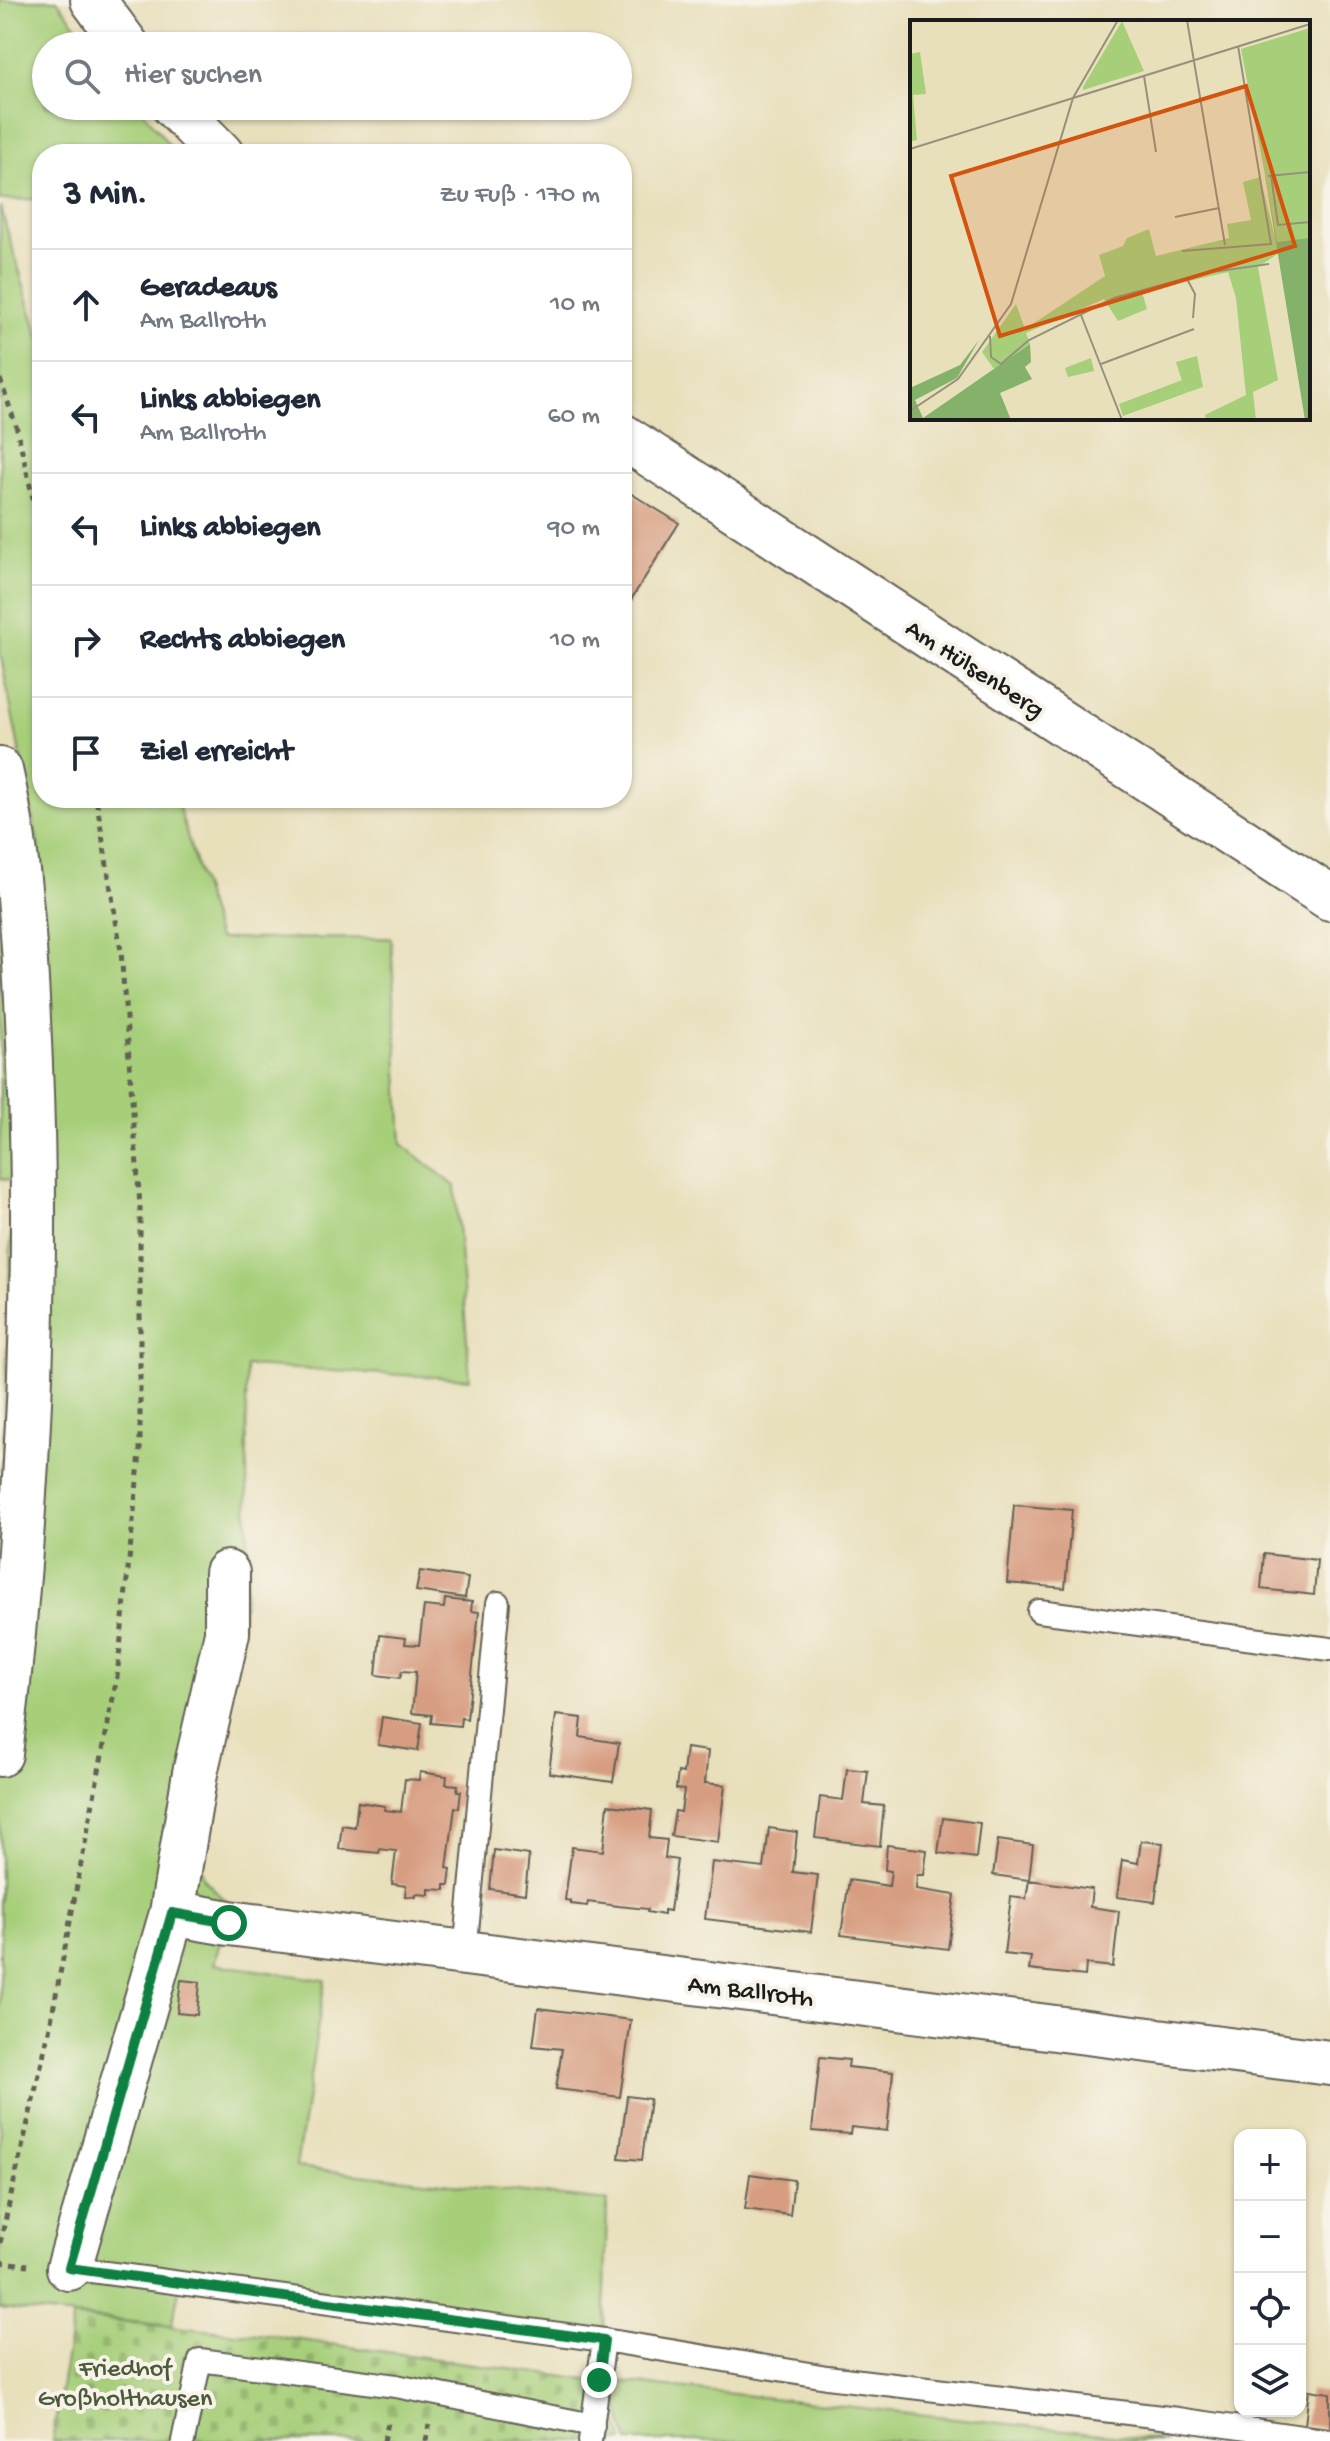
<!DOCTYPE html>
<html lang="de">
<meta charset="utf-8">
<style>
body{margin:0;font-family:"Gochi Hand",sans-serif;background:#f6f6f7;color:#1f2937}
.controls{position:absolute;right:24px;bottom:24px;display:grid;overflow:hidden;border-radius:16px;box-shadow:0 2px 6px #0004}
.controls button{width:72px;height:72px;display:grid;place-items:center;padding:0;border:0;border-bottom:2px solid #e0e1e3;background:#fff;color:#1f2937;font:40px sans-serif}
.stop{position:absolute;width:24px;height:24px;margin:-18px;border:6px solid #0b8043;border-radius:50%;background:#fff}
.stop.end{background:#0b8043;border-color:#fff;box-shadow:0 2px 8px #0008}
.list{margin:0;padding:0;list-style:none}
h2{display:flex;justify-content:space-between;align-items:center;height:104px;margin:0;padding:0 32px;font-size:34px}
h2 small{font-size:26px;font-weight:400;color:#747a83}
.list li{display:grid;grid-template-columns:52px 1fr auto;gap:24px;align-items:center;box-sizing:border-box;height:112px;padding:0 32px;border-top:2px solid #e0e1e3}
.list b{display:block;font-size:30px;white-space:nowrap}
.list p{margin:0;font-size:26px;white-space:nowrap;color:#747a83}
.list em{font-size:26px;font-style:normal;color:#747a83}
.icon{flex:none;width:44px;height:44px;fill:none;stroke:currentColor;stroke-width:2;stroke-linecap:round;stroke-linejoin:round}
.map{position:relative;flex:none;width:1330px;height:2441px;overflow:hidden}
.search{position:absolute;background:#fff;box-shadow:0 2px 6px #0004;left:32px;top:32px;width:600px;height:88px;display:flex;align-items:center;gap:20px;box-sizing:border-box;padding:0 28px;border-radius:44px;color:#747a83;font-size:30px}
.panel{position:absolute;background:#fff;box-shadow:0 2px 6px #0004;left:32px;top:144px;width:600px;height:664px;border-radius:32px}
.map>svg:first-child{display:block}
.grass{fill:#a7cf7a;stroke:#62764b;stroke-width:2}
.cemetery{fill:url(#cemetery-stones);stroke:#62764b;stroke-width:2}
.building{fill:#d79d81}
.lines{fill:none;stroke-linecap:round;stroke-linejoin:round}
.service-casing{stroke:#636054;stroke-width:26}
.minor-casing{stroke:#636054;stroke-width:48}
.path{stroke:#636054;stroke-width:5;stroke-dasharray:6 6;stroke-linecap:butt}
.service{stroke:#fff;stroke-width:22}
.minor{stroke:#fff;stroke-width:44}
.route{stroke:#0b8043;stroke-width:10}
.labels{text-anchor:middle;stroke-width:8;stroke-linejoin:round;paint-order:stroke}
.street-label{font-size:26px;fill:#1c1c1c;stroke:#f7f3e8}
.park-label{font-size:26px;fill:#4d5b3d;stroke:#f7f3e8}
.inset-road{fill:none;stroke:#96917b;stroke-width:2}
.view{fill:#d4530e;fill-opacity:0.15;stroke:#d4530e;stroke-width:4}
.inset-edge{fill:none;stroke:#1c1c1c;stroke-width:4}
</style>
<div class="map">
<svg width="1330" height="2441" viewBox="0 0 1330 2441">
<defs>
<pattern id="cemetery-stones" width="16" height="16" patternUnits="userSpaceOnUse" patternTransform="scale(2)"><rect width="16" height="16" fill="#a7cf7a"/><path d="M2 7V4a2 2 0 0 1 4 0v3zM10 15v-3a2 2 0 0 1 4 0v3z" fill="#8fb169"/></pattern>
</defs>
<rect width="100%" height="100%" fill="#f7f3e8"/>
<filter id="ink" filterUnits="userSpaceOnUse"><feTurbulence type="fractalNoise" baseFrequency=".0125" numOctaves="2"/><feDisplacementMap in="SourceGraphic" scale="16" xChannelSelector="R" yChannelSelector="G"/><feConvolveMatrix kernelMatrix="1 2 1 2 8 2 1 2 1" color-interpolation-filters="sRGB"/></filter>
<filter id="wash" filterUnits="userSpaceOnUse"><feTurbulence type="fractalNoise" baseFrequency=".006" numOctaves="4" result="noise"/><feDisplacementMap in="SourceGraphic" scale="32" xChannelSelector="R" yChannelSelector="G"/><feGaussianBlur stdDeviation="1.8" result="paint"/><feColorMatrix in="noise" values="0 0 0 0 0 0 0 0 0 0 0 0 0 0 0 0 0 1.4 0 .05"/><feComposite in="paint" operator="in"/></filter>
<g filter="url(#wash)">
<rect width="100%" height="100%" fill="#e8dfbb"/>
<path class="grass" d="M0,0H57L92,46H46V106H139L176,154H42V199L0,200Z
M0,206L42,347V798H176L218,939L391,938L402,1144L455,1186L470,1379L246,1366L248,1568L237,1663L194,1843L204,1879L230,1905L214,1964L325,1980L296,2167L607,2201L604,2340L181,2283L171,2326L0,2308V1535L13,1180L0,1179V887L44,875L0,652Z
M613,2381L1166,2441H628Z"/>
<path class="cemetery" d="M73,2317L279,2337L609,2383L623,2441H52Z"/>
<g id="blocks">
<path class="building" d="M630,493L679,523L622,614V505Z
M1014,1505L1072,1510L1065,1588L1007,1583Z
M1264,1554L1317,1560L1314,1595L1261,1589Z
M420,1571L468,1578L465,1598L416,1591Z
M445,1599L472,1602L471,1611L479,1612L467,1719L461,1718L460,1726L431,1723L432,1715L412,1713L416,1672L402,1671L400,1678L376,1675L380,1635L406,1638L405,1644L419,1645L424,1606L444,1608Z
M556,1715L582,1718L580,1737L619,1743L613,1782L549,1773Z
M382,1717L422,1723L418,1751L378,1745Z
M686,1748L708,1751L705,1783L725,1785L718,1842L671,1836L675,1811L681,1812L684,1790L676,1789L678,1772L683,1773Z
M847,1769L868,1771L864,1804L884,1806L880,1846L815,1838L820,1797L843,1800Z
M420,1772L447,1776L446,1784L458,1785L457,1791H461L459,1808L455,1807L447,1868L451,1869L449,1885H445V1890L429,1889V1895L416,1894V1897L405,1896L406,1886L392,1884L396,1851L380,1849L379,1853L339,1849L342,1825L355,1827L358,1802L385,1806L384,1810L401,1812L405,1779L419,1780Z
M608,1805L652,1810L649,1838L667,1840L665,1858L677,1860L670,1911L664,1910V1915L647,1912L648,1909L618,1906L588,1902L587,1906L571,1904V1901L565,1900L572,1847L603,1851Z
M943,1818L980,1823L976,1858L938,1853Z
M769,1828L797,1832L793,1872L818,1875L811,1932L705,1919L712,1862L764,1868Z
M998,1840L1033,1845L1029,1880L1092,1889L1090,1907L1119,1911L1113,1967L1086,1964L1085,1976L1029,1970L1031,1957L1004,1954L1011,1897L1026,1899L1029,1880L993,1875Z
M1141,1841L1163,1843L1155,1902L1117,1897L1122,1860L1138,1863Z
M887,1845L927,1850L924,1875H917L916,1889L955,1895L948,1949L841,1935L849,1880L889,1886L891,1871L885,1870Z
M494,1850L529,1855L525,1894L490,1889Z
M181,1980L200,1982L197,2015L177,2013Z
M538,2008L631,2020L620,2097L556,2089L562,2049L533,2046Z
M820,2057L849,2060L848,2067L893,2072L887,2131L851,2127L850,2134L812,2131Z
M627,2096L650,2099L642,2160L619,2158Z
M750,2174L794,2180L790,2215L745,2209Z
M1309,2390L1330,2393V2428L1305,2425Z"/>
</g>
</g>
<g filter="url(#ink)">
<use href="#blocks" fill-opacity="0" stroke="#636054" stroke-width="2"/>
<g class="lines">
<defs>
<path id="service" d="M1039,1611L1330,1649
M465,1953L498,1603
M69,2268L604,2340L827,2377L1178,2419L1330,2441
M183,2441L200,2360L396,2386L593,2425
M590,2441L604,2340"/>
<path id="minor" d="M93,0L127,46
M174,106L221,154
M622,436L1330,898
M0,770C22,867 26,967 30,1065C39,1292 27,1529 0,1754
M172,1913L229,1923L1330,2063
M69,2268L172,1913L195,1773L227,1633V1573"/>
</defs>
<use href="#service" class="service-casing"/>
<use href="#minor" class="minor-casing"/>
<path class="path" d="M0,379L17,429L42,537
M0,2243L49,2031L117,1677L140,1453V1206L121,951L96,798
M0,2262L28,2265
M384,2441L389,2418
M426,2441L429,2425"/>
<use href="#service" class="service"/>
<use href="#minor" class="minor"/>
</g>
</g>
<g class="lines" filter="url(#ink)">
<path class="route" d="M229,1923L172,1913L69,2268L604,2340L599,2380"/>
</g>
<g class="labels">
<g class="street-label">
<text transform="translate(976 667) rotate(33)" y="9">Am Hülsenberg</text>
<text transform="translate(751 1989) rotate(7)" y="9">Am Ballroth</text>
</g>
<g class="park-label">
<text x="125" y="2375">Friedhof<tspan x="125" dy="30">Großholthausen</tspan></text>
</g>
</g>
<g transform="translate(910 20)">
<rect width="400" height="400" fill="#e8dfbb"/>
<path d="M212,1L234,51L173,70V67ZM400,8V128L355,155L331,29ZM10,32L16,74L3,75L7,120L0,122V34ZM350,157L369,233L348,247L368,360L343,372L346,400H296L295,395L336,375L326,278L318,252L232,272L237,289L208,301L194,279L116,313L120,324L84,349L72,332L106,284L115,309L195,256L189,235L213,226L217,218L239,209L246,236L319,218L317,204L341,200L333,162ZM181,338L184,351L158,357L155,348ZM272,360L276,373L213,396L209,384Z" fill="#a7cf7a"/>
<path d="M400,128V400H395L355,155ZM69,320L47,358L5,380L13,398L120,324L121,342L115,347L122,359L90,373L101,400H0V368L50,345Z" fill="#85b26a"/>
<path d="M400,128V218L367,222L355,155Z" fill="#a7cf7a"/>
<path d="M287,336L293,367L276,373L266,342Z" fill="#a7cf7a"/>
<path class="inset-road" d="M277,0L315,225M234,56L246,132M0,129L400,4M361,155L368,205L400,202M358,156L400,152M265,197L309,188M272,231L361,224L328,26M276,257L285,274L283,298M171,295L212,400M80,316L81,337L91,344L119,320L204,278L295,253L359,244M191,344L284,309M0,391L48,359L101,284L163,78L208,0"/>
<path class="view" d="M336,66L385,226L90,316L41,156Z"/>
<rect width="400" height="400" class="inset-edge"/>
</g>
</svg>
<div class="controls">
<button>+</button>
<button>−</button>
<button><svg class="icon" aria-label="locate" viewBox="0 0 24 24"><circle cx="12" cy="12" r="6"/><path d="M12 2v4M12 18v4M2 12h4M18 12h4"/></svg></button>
<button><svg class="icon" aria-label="layers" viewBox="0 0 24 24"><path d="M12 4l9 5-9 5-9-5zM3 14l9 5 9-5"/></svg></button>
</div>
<div class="stop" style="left:229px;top:1923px"></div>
<div class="stop end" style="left:599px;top:2380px"></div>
<div class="search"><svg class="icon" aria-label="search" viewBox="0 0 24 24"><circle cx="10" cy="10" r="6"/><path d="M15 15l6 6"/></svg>Hier suchen</div>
<section class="panel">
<h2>3 Min.<small>Zu Fuß · 170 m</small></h2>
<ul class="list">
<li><svg class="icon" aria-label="ahead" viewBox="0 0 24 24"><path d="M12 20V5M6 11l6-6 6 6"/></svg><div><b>Geradeaus</b><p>Am Ballroth</p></div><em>10 m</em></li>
<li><svg class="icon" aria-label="left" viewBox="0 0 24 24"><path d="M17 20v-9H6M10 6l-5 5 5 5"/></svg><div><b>Links abbiegen</b><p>Am Ballroth</p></div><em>60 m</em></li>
<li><svg class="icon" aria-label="left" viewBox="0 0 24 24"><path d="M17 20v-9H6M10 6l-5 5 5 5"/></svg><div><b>Links abbiegen</b></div><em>90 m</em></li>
<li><svg class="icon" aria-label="right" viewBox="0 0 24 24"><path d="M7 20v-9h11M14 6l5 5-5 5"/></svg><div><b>Rechts abbiegen</b></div><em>10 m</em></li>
<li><svg class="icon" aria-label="arrive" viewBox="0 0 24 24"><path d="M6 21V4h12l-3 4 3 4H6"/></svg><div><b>Ziel erreicht</b></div></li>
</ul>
</section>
</div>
